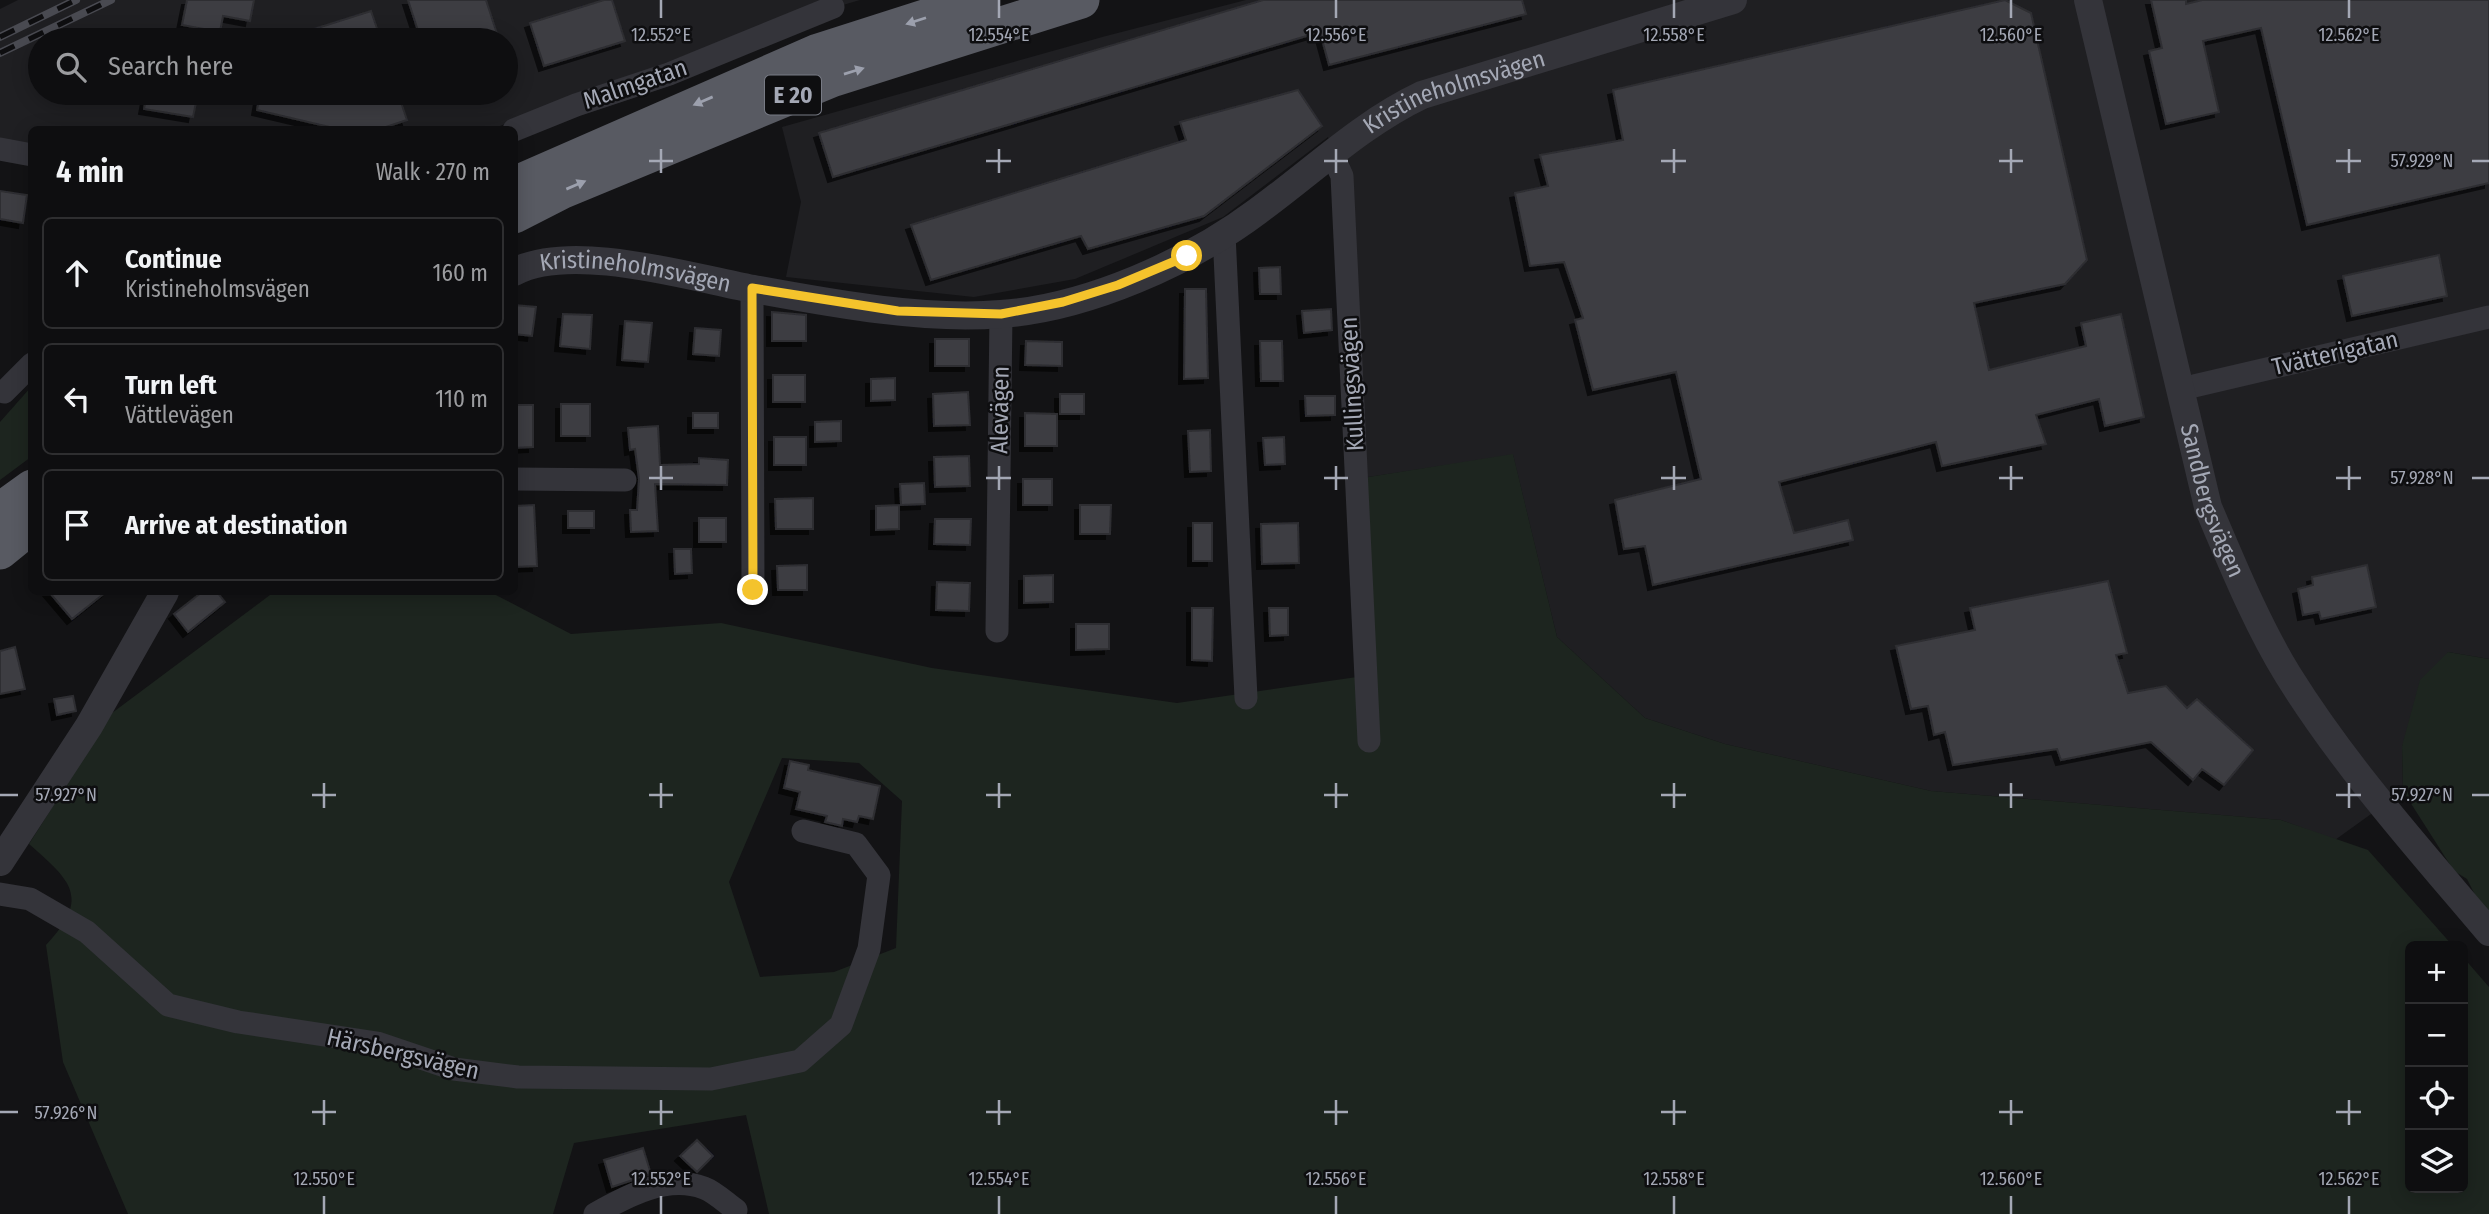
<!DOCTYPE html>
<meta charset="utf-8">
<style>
body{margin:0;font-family:"Fira Sans Condensed",sans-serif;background:#171719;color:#f1f3f6}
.controls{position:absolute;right:21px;bottom:21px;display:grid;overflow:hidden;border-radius:10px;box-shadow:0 4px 18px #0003}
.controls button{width:63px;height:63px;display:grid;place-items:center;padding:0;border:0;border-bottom:2px solid #2e2e30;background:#0e0e10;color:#f1f3f6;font:35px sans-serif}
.stop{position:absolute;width:21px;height:21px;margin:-16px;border:5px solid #f4c32c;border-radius:50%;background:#fff}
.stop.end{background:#f4c32c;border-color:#fff;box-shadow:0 2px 7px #0008}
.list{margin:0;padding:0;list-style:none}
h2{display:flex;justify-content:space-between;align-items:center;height:91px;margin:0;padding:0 28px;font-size:30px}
h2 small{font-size:23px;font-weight:400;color:#9b9c9f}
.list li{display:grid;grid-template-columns:46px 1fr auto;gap:21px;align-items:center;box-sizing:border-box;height:112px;margin:0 14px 14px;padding:0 14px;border:2px solid #2e2e30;border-radius:10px}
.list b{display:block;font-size:26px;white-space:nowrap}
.list p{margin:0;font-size:23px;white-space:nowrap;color:#9b9c9f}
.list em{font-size:23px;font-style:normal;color:#9b9c9f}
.icon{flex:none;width:38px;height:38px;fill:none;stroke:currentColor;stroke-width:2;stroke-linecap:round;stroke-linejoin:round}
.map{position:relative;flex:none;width:2489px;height:1214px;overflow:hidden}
.search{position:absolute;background:#0e0e10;box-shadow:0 4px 18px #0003;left:28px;top:28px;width:490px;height:77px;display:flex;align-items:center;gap:18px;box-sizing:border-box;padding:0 24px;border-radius:38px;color:#9b9c9f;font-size:26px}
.panel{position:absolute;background:#0e0e10;box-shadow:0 4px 18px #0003;left:28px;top:126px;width:490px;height:469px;border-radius:10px}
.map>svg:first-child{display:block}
.built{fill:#1f1f22;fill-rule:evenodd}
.green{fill:#1d251f;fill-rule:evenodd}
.building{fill:#3d3d42;stroke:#2d2d31;stroke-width:2;filter:url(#shadow)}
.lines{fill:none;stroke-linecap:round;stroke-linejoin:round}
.minor{stroke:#34343a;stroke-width:23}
.tertiary{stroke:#34343a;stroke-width:28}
.trunk{stroke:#585a62;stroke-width:37}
.rail-casing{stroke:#494a51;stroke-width:8}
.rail{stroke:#0e0e10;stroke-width:5;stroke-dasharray:16;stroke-linecap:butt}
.oneway{fill:#9ca0ad}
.route{stroke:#f4c32c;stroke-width:9}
.ticks{fill:none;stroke:#a4a8b5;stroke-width:2.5}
.labels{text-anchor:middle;stroke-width:5;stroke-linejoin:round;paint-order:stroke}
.shield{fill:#0e0e10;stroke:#777a84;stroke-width:2}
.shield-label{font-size:23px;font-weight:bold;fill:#a4a8b5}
.street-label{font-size:24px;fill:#a4a8b5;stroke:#0e0e10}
.ticks-label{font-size:18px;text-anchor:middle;fill:#a4a8b5;stroke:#0e0e10;stroke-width:5;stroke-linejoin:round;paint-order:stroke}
</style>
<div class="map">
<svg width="2489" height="1214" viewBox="0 0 2489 1214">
<defs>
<filter id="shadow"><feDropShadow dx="-5" dy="5" stdDeviation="0" flood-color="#0009"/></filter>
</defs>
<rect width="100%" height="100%" fill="#131315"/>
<path class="built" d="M18,0H860L731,38L492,129L32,130L31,149L0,144V9ZM40,40H506V93H40Z
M1246,0H2489V659L2448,652L2402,746L2403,791L2335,840L2281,820L1931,791L1725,744L1645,718L1557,637L1513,455L1362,478L1345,185L1328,137L1223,217L1075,279L974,297L786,277L801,202L782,127L1106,36Z"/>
<path class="green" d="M31,387V457L0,480V422Z
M1513,454L1557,637L1645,718L1725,744L1931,791L2281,820L2368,850L2453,946H2410V1188H2463V957L2489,987V1214H769L746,1115L574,1143L553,1214H128L63,1062L46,945C91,897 71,881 29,844L112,713L270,595L284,592H490L571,634L721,623L932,668L1177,703L1364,676L1362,478ZM782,758L859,763L902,801L896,948L834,972L760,977L729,882Z
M2448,652L2489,659V913L2480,905L2467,879L2454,871L2403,791L2402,746L2420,680Z"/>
<path class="building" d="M187,0H254L250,21L223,16L220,32L182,25Z
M408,0H486L499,40H421Z
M604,0H612L625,41L544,66L530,23Z
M1263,0H1522L1526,14L1329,65L1320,32L833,177L819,133Z
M2005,0L2031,13L2087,260L2065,284L1974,303L1989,370L2086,346L2081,323L2121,314L2144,417L2105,426L2099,399L2036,415L2046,444L1942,466L1936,442L1779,482L1794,533L1848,520L1853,540L1653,585L1645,546L1624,549L1615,500L1701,479L1676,372L1593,390L1575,320L1583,318L1564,262L1530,266L1515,193L1548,186L1540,155L1623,140L1613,90Z
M2151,0H2186V4L2202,0H2489V183L2307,225L2261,28L2203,41L2219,112L2166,124L2149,51L2162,48Z
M371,11L381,40H290L289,37Z
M1298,90L1322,126L1204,216L1088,249L1081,236L931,280L911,225L1186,140L1180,122Z
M147,93H198L193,117L144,109Z
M260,93H398L407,120L377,130H342L257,110Z
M0,191L27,195L23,223L0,219Z
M2439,255L2447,296L2352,316L2343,276Z
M1280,267L1281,294H1260L1259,268Z
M1185,289H1206L1208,378L1184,379Z
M514,305L536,307L532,336L514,334Z
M1331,309L1332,330L1304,333L1302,311Z
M772,312L806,315V341H772Z
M563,314L592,315L590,349L560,346Z
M625,321L652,323L648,362L622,360Z
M695,328L721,330L719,356L693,354Z
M935,339H969V366H935Z
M1026,341L1062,342V366L1025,365Z
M1260,341H1282L1283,381H1261Z
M773,375H805V402H773Z
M895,378V400L871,401V379Z
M968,392L970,425L934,426L933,394Z
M1060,394H1084V414H1060Z
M1305,396H1335V415L1306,416Z
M561,404H590V436H561Z
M514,405H533V447L514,448Z
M693,413H718V428H693Z
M1025,413L1057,414V446H1025Z
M841,421V441L815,442V422Z
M658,426L660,465L699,464V458L728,460L727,485L655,484L658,531L631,532L630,510H637L639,479L635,449L630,450L628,428Z
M1210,430L1211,471L1190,472L1188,431Z
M774,437H806V465H774Z
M1284,437L1285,464L1265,465L1263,438Z
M969,456L970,486L935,487L934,457Z
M1023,479H1052V505H1023Z
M924,483L925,504L901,505L900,484Z
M813,498V529H776L775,499Z
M534,505L537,566L514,567V506Z
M899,505V529L876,530V506Z
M1080,505H1111L1110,534H1080Z
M568,511H594V528H568Z
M699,518H726V542H699Z
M935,519H971L970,545L934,544Z
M1193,523H1212V561H1193Z
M1298,523L1299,563L1262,564L1261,524Z
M674,549H691L692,573L675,574Z
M807,565V590H778L777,566Z
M2367,565L2376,607L2321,619L2319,612L2303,615L2298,589L2313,585L2312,577Z
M1053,575V602L1024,603V576Z
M2108,581L2127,653L2116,655L2128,693L2166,686L2187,708L2197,699L2253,750L2224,785L2202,769L2193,780L2151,742L2061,760L2057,749L1953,765L1945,732L1934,735L1928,706L1911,709L1896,646L1975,630L1970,608Z
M937,582L970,583L969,611L936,610Z
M49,592H106L72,619Z
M202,592H217L225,602L188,632L174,614Z
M1192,608H1213L1212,661L1192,660Z
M1269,608H1288V635L1270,636Z
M1076,624H1109V649L1076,650Z
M15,647L25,689L0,694V651Z
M73,696L76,711L57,715L54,699Z
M790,761L809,765L808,770L880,786L873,819L859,816L857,822L843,819L842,826L825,822L827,816L796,809L800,792L784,788Z
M697,1140L713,1156L697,1172L680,1156Z
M643,1148L651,1174L612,1187L604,1160Z"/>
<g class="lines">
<path class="minor" d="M514,130L576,105L669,74L833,7
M0,149L32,155
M1332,154L1342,176L1369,741
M1224,234L1246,698
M752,288L753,590
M2181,389L2489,317
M4,392L32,364
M514,479L625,480
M997,631L1001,314
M0,894L30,899L87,932L168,1005L238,1022L377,1043L454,1069L518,1077L711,1079L800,1061L841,1025L869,949L879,875L856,844L803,831
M595,1214C627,1196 667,1174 704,1188C715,1192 726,1203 736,1210"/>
<g class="tertiary">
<path id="s1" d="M2088,0L2208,507C2232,563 2256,623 2288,675C2346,768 2419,849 2489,932"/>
<path id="s2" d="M514,272C571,242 686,276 748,288C825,302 923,321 1001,314C1087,308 1190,262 1258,211C1313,171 1361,124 1422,95L1733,0"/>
<path d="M0,862L89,726L165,592"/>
</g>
<path class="trunk" d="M514,185L818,52L981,0
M514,215L561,191L834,78L1081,0
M0,511L32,488
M0,551L32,525"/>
<defs>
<path id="rail" d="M0,37L76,0
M0,53L111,0"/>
</defs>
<use href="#rail" class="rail-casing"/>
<use href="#rail" class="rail"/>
</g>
<defs><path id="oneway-solid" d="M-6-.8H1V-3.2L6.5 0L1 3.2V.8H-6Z" transform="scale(1.75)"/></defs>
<g class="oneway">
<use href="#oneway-solid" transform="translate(916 21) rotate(162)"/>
<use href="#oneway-solid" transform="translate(854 71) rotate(-17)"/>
<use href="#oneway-solid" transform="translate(703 101) rotate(157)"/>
<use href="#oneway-solid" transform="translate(576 185) rotate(-23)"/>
</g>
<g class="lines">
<path class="route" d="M753,590L752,288L898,311L1001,314L1063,302L1118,285L1187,256"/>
</g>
<path class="ticks" d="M661,0V18M999,0V18M1336,0V18M1674,0V18M2011,0V18M2349,0V18M661,149V173M999,149V173M1336,149V173M1674,149V173M2011,149V173M2349,149V173M649,161H673M986,161H1011M1324,161H1348M1661,161H1686M1999,161H2023M2336,161H2361M2472,161H2489M661,466V490M999,466V490M1336,466V490M1674,466V490M2011,466V490M2349,466V490M649,478H673M986,478H1011M1324,478H1348M1661,478H1686M1999,478H2023M2336,478H2361M2472,478H2489M324,783V808M661,783V808M999,783V808M1336,783V808M1674,783V808M2011,783V808M2349,783V808M0,795H18M312,795H336M649,795H673M986,795H1011M1324,795H1348M1661,795H1686M1999,795H2023M2336,795H2361M2472,795H2489M324,1100V1125M661,1100V1125M999,1100V1125M1336,1100V1125M1674,1100V1125M2011,1100V1125M2349,1100V1125M0,1112H18M312,1112H336M649,1112H673M986,1112H1011M1324,1112H1348M1661,1112H1686M1999,1112H2023M2336,1112H2361M324,1196V1214M661,1196V1214M999,1196V1214M1336,1196V1214M1674,1196V1214M2011,1196V1214M2349,1196V1214"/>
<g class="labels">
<rect class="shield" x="765" y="75.5" width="56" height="39" rx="5"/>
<g class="shield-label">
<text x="793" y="103">E 20</text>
</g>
<g class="street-label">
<text transform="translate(635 84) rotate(-19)" y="8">Malmgatan</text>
<text dy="8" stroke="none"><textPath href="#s2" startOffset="1006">Kristineholmsvägen</textPath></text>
<text dy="8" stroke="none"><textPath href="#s2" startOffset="124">Kristineholmsvägen</textPath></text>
<text transform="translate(2335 353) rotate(-13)" y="8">Tvätterigatan</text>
<text transform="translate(1352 384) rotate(-93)" y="8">Kullingsvägen</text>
<text transform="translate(1000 410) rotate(-89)" y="8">Alevägen</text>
<text dy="8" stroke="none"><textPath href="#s1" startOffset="516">Sandbergsvägen</textPath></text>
<text transform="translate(403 1054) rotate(13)" y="8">Härsbergsvägen</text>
</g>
</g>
<g class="ticks-label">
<text x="661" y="41">12.552°E</text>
<text x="999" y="41">12.554°E</text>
<text x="1336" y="41">12.556°E</text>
<text x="1674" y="41">12.558°E</text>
<text x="2011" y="41">12.560°E</text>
<text x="2349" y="41">12.562°E</text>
<text x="2422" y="167">57.929°N</text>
<text x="2422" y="484">57.928°N</text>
<text x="66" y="801">57.927°N</text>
<text x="2422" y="801">57.927°N</text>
<text x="66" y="1119">57.926°N</text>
<text x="324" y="1185">12.550°E</text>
<text x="661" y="1185">12.552°E</text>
<text x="999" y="1185">12.554°E</text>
<text x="1336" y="1185">12.556°E</text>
<text x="1674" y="1185">12.558°E</text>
<text x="2011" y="1185">12.560°E</text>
<text x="2349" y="1185">12.562°E</text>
</g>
</svg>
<div class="controls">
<button>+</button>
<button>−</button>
<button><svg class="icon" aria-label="locate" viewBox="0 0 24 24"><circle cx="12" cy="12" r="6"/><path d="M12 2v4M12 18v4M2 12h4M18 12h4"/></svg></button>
<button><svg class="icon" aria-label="layers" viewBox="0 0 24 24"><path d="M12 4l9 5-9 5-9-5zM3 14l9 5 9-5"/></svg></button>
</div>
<div class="stop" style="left:1187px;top:256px"></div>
<div class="stop end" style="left:753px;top:590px"></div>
<div class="search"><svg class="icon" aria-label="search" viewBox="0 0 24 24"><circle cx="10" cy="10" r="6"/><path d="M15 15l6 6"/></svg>Search here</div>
<section class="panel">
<h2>4 min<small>Walk · 270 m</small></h2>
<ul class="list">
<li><svg class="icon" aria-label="ahead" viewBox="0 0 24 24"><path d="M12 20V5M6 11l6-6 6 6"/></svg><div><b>Continue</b><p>Kristineholmsvägen</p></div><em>160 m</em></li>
<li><svg class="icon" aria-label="left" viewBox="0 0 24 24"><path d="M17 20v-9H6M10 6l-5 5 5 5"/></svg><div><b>Turn left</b><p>Vättlevägen</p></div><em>110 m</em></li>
<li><svg class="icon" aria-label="arrive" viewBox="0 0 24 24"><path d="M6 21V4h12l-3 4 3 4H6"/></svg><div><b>Arrive at destination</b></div></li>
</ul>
</section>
</div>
